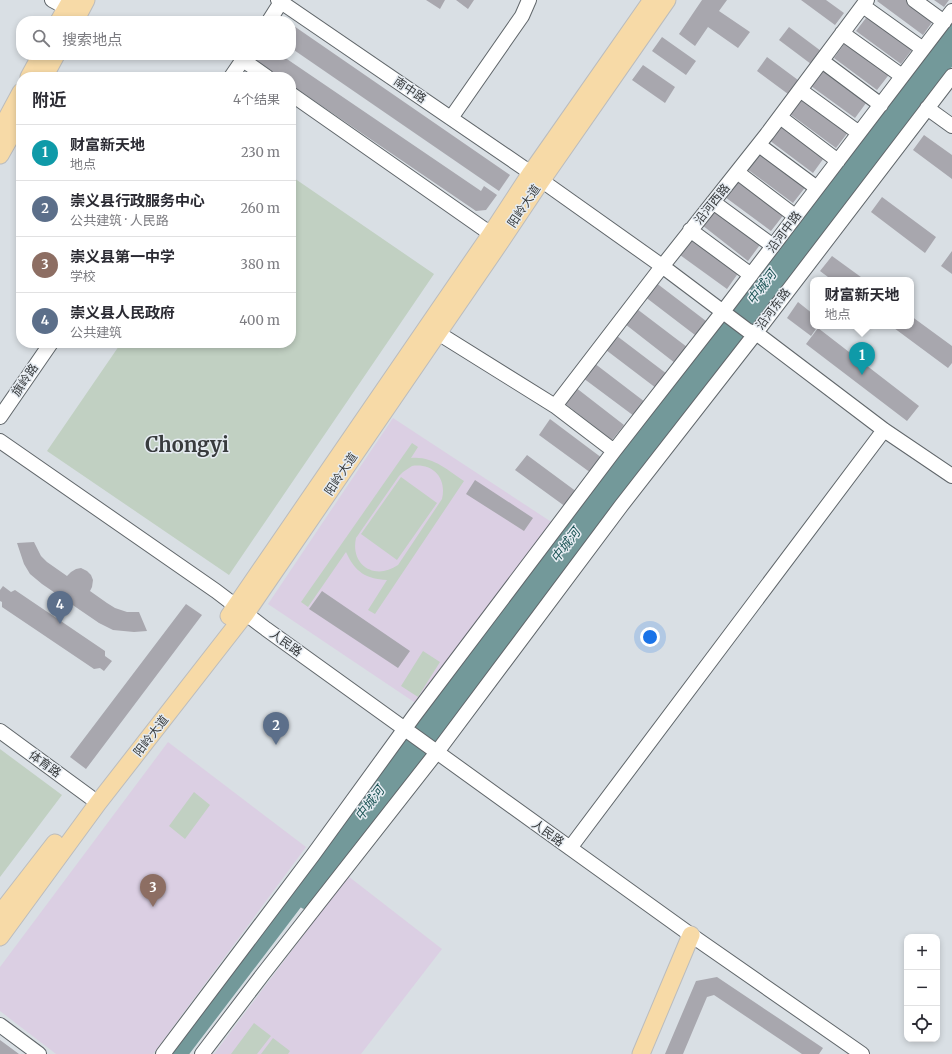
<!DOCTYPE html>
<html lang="zh">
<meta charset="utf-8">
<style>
body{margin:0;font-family:Merriweather,"Noto Sans SC",serif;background:#f2f2f3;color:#2b2b33}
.controls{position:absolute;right:12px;bottom:12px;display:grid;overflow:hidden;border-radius:8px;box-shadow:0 2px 6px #0003}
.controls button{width:36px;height:36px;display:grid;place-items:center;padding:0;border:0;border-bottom:1px solid #e1e1e2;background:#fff;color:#2b2b33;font:20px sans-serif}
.you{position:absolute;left:650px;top:637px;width:14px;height:14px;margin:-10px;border:3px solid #fff;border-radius:50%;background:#1a73e8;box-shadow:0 0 0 6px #1a73e833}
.badge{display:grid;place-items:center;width:26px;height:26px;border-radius:50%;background:#767a23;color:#fff;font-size:13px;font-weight:700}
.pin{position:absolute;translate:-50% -33px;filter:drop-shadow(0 1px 2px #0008)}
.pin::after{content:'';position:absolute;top:21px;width:14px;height:12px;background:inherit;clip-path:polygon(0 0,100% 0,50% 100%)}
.popup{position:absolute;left:810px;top:277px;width:104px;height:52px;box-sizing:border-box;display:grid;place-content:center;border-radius:8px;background:#fff;filter:drop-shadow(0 1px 3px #0005);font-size:13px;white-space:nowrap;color:#7c7c81}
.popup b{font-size:15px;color:#2b2b33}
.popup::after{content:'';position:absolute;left:50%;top:100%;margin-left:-8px;border:8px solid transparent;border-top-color:#fff}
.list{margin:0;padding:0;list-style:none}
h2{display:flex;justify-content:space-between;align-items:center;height:52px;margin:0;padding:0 16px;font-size:17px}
h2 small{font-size:13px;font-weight:400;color:#7c7c81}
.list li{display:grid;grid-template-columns:26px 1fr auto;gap:12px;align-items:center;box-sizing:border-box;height:56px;padding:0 16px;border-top:1px solid #e1e1e2}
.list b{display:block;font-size:15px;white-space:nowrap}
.list p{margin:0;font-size:13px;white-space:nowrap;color:#7c7c81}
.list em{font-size:13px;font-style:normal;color:#7c7c81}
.icon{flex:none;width:22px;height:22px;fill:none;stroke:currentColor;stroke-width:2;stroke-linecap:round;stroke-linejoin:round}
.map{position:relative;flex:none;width:952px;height:1054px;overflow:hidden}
.search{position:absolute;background:#fff;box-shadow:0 2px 6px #0003;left:16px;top:16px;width:280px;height:44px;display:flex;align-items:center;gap:10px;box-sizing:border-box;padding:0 14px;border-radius:16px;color:#7c7c81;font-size:15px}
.panel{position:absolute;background:#fff;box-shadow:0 2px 6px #0003;left:16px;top:72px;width:280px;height:276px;border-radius:16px}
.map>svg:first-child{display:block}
.education{fill:#dbcfe3}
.green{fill:#c1d0c2;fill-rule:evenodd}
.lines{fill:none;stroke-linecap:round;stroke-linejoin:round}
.river{stroke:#73999a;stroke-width:18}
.building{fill:#a8a7ae}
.minor-casing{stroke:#60666a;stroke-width:16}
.major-casing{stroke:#bbbcbd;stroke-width:19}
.minor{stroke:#fff;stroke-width:14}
.major{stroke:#f7daa7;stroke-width:17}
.labels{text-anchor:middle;stroke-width:3;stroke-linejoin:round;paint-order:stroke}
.street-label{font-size:12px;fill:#383b3d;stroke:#e6ecf2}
.water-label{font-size:13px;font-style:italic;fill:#1b5455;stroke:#e6ecf2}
.town-label{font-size:20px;font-weight:bold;fill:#383b3d;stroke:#e6ecf2}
</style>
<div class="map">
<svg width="952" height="1054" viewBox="0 0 952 1054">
<rect width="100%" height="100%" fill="#d9dfe4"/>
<path class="education" d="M393,418L556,525L417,704L268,604Z
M168,742L306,847L153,1054H56L0,1011V967Z
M348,876L442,949L361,1054H214Z"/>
<path class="green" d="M291,176L434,274L229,575L47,451L121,343H291Z
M412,443L418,447L411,458C433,456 447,470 464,481L375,614L368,610L387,580C366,579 355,572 346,552L308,607L301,602ZM412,466C433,463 447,478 442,499L398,565C375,581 350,565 356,538L399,476L403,472Z
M401,477L437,503L397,560L361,534Z
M423,651L440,662L418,697L401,686Z
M0,749L62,795L0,877Z
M194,792L210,805L185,839L169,826Z
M254,1023L271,1036L257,1054H231Z
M273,1038L290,1051L288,1054H261Z"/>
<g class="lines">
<path class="river" d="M296,890L952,28
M306,900L952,52
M178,1054L308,883"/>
</g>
<path class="building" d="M426,0H445L440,9Z
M456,0H474L468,9Z
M702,0H727L719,11L750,32L738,48L708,27L695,46L679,34Z
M801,0H826L844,13L835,25Z
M878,0H910L935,18L923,35L877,1Z
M934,0H949L944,7Z
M869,14L914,47L901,64L856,31Z
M291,24L510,175L499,191L291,48Z
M789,27L821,51L811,64L779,40Z
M662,37L696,61L686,75L652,51Z
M847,40L891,72L877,90L834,58Z
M255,55H281L481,191L484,186L497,195L486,210L476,211L291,85V77H280L252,58Z
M767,57L798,80L788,94L757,71Z
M643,65L675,87L665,103L632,80Z
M824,68L869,99L855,118L811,86Z
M803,97L849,131L836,148L790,114Z
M782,123L826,155L813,173L769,140Z
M924,135L952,155V179L913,150Z
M761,151L807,185L793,203L747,169Z
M739,178L785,213L771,231L725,197Z
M882,197L936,237L925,253L871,212Z
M716,207L762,242L748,261L702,225Z
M693,238L739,272L727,289L680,255Z
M952,251V274L941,266Z
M832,256L865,280H832L820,271Z
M655,282L706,321L695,335L644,296Z
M798,302L813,314V326H818L811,336L787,318Z
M637,309L687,347L675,363L625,324Z
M911,316L952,346V363L948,368L894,328L896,326H911Z
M818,328L919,406L907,421L806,344Z
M617,336L667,374L656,388L606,350Z
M594,363L645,402L634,416L583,378Z
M575,387L624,425L612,440L563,402Z
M550,419L602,458L591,473L539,435Z
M527,455L577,492L566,507L515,470Z
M475,480L533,518L524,531L466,494Z
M34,542L41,556L47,562L67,576L71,572L76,569L81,568L87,571L91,575L93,580L92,587L90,591L107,603L115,608L127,612H139L147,631L134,632L113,630L99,623L42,584L30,574L24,564L17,543Z
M3,586L11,592L15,590L105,651V656L112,661L104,671L100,668L94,669L2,607V602L0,601V590Z
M322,591L410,651L398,668L309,609Z
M186,604L202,615L86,769L70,757Z
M717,977L823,1048L819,1054H802L714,995L707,997L683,1054H665L696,981Z
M0,1040L19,1054H0Z"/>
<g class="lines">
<defs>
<path id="minor" d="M52,0L67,8
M278,0L531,173L662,266L747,330L760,336L884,430L952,476
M914,0L944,22
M863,6L923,49
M269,21L281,2
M842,33L902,76
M243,60L267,77
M822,61L881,105
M231,77L246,55
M800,90L859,133
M291,94L491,234
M927,108L952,126
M780,117L838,161
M451,118L522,16L529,0
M759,145L817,188
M737,172L795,216
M713,202L773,246
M690,230L751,275
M438,333L555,406L614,451
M555,406L657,273L767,134L867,0
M0,417L51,343
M0,441L216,591L266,629L570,848L691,935L862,1054
M0,731L90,797
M570,848L884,430
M0,1025L39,1054
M163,1054L313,855L414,716L614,451L728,305L952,11
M202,1054L263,974L437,752L621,506L755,334L952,76"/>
<path id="major" d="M59,21L71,0
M75,21L86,0
M29,77L41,55
M44,77L56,55
M0,131L21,92
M0,155L21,118
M229,616L491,234L531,173L652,0
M0,914L55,843
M0,937L98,803L246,613L501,241L541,181L667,0
M641,1054L691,935"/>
</defs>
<use href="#minor" class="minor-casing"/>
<use href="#major" class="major-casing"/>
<use href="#minor" class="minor"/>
<use href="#major" class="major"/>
</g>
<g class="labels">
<g class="street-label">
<text transform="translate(410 90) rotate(34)" y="4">南中路</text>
<text transform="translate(712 204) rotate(-51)" y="4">沿河西路</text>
<text transform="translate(524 206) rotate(-56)" y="4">阳岭大道</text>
<text transform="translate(784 232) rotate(-53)" y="4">沿河中路</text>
<text transform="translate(773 309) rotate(-53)" y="4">沿河东路</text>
<text transform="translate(25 380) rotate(-56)" y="4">旗岭路</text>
<text transform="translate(341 474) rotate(-56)" y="4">阳岭大道</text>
<text transform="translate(286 643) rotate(36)" y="4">人民路</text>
<text transform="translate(151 736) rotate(-52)" y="4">阳岭大道</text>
<text transform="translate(45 764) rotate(36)" y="4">体育路</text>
<text transform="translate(548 833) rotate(36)" y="4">人民路</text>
</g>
<g class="water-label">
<text transform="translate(761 287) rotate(-53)" y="5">中城河</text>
<text transform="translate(565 545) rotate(-53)" y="5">中城河</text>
<text transform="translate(369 803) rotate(-53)" y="5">中城河</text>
</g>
<g class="town-label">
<text x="187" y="452">Chongyi</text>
</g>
</g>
</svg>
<div class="controls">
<button>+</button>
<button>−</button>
<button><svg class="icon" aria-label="locate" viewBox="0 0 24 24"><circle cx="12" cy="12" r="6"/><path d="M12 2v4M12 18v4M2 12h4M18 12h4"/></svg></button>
</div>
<div class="you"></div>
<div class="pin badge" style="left:862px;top:375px;background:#0f9aa8">1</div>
<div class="popup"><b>财富新天地</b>地点</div>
<div class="pin badge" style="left:276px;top:745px;background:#5c6f8a">2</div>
<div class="pin badge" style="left:153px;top:907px;background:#8d6e63">3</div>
<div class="pin badge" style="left:60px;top:624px;background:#5c6f8a">4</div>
<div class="search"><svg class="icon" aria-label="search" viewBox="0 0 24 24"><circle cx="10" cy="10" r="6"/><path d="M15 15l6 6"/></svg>搜索地点</div>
<section class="panel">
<h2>附近<small>4个结果</small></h2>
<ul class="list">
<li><span class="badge" style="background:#0f9aa8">1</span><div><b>财富新天地</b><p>地点</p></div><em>230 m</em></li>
<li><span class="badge" style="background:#5c6f8a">2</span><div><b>崇义县行政服务中心</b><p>公共建筑 · 人民路</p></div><em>260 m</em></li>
<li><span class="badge" style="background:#8d6e63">3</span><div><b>崇义县第一中学</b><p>学校</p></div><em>380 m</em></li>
<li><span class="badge" style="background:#5c6f8a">4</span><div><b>崇义县人民政府</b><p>公共建筑</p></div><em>400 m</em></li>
</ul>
</section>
</div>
